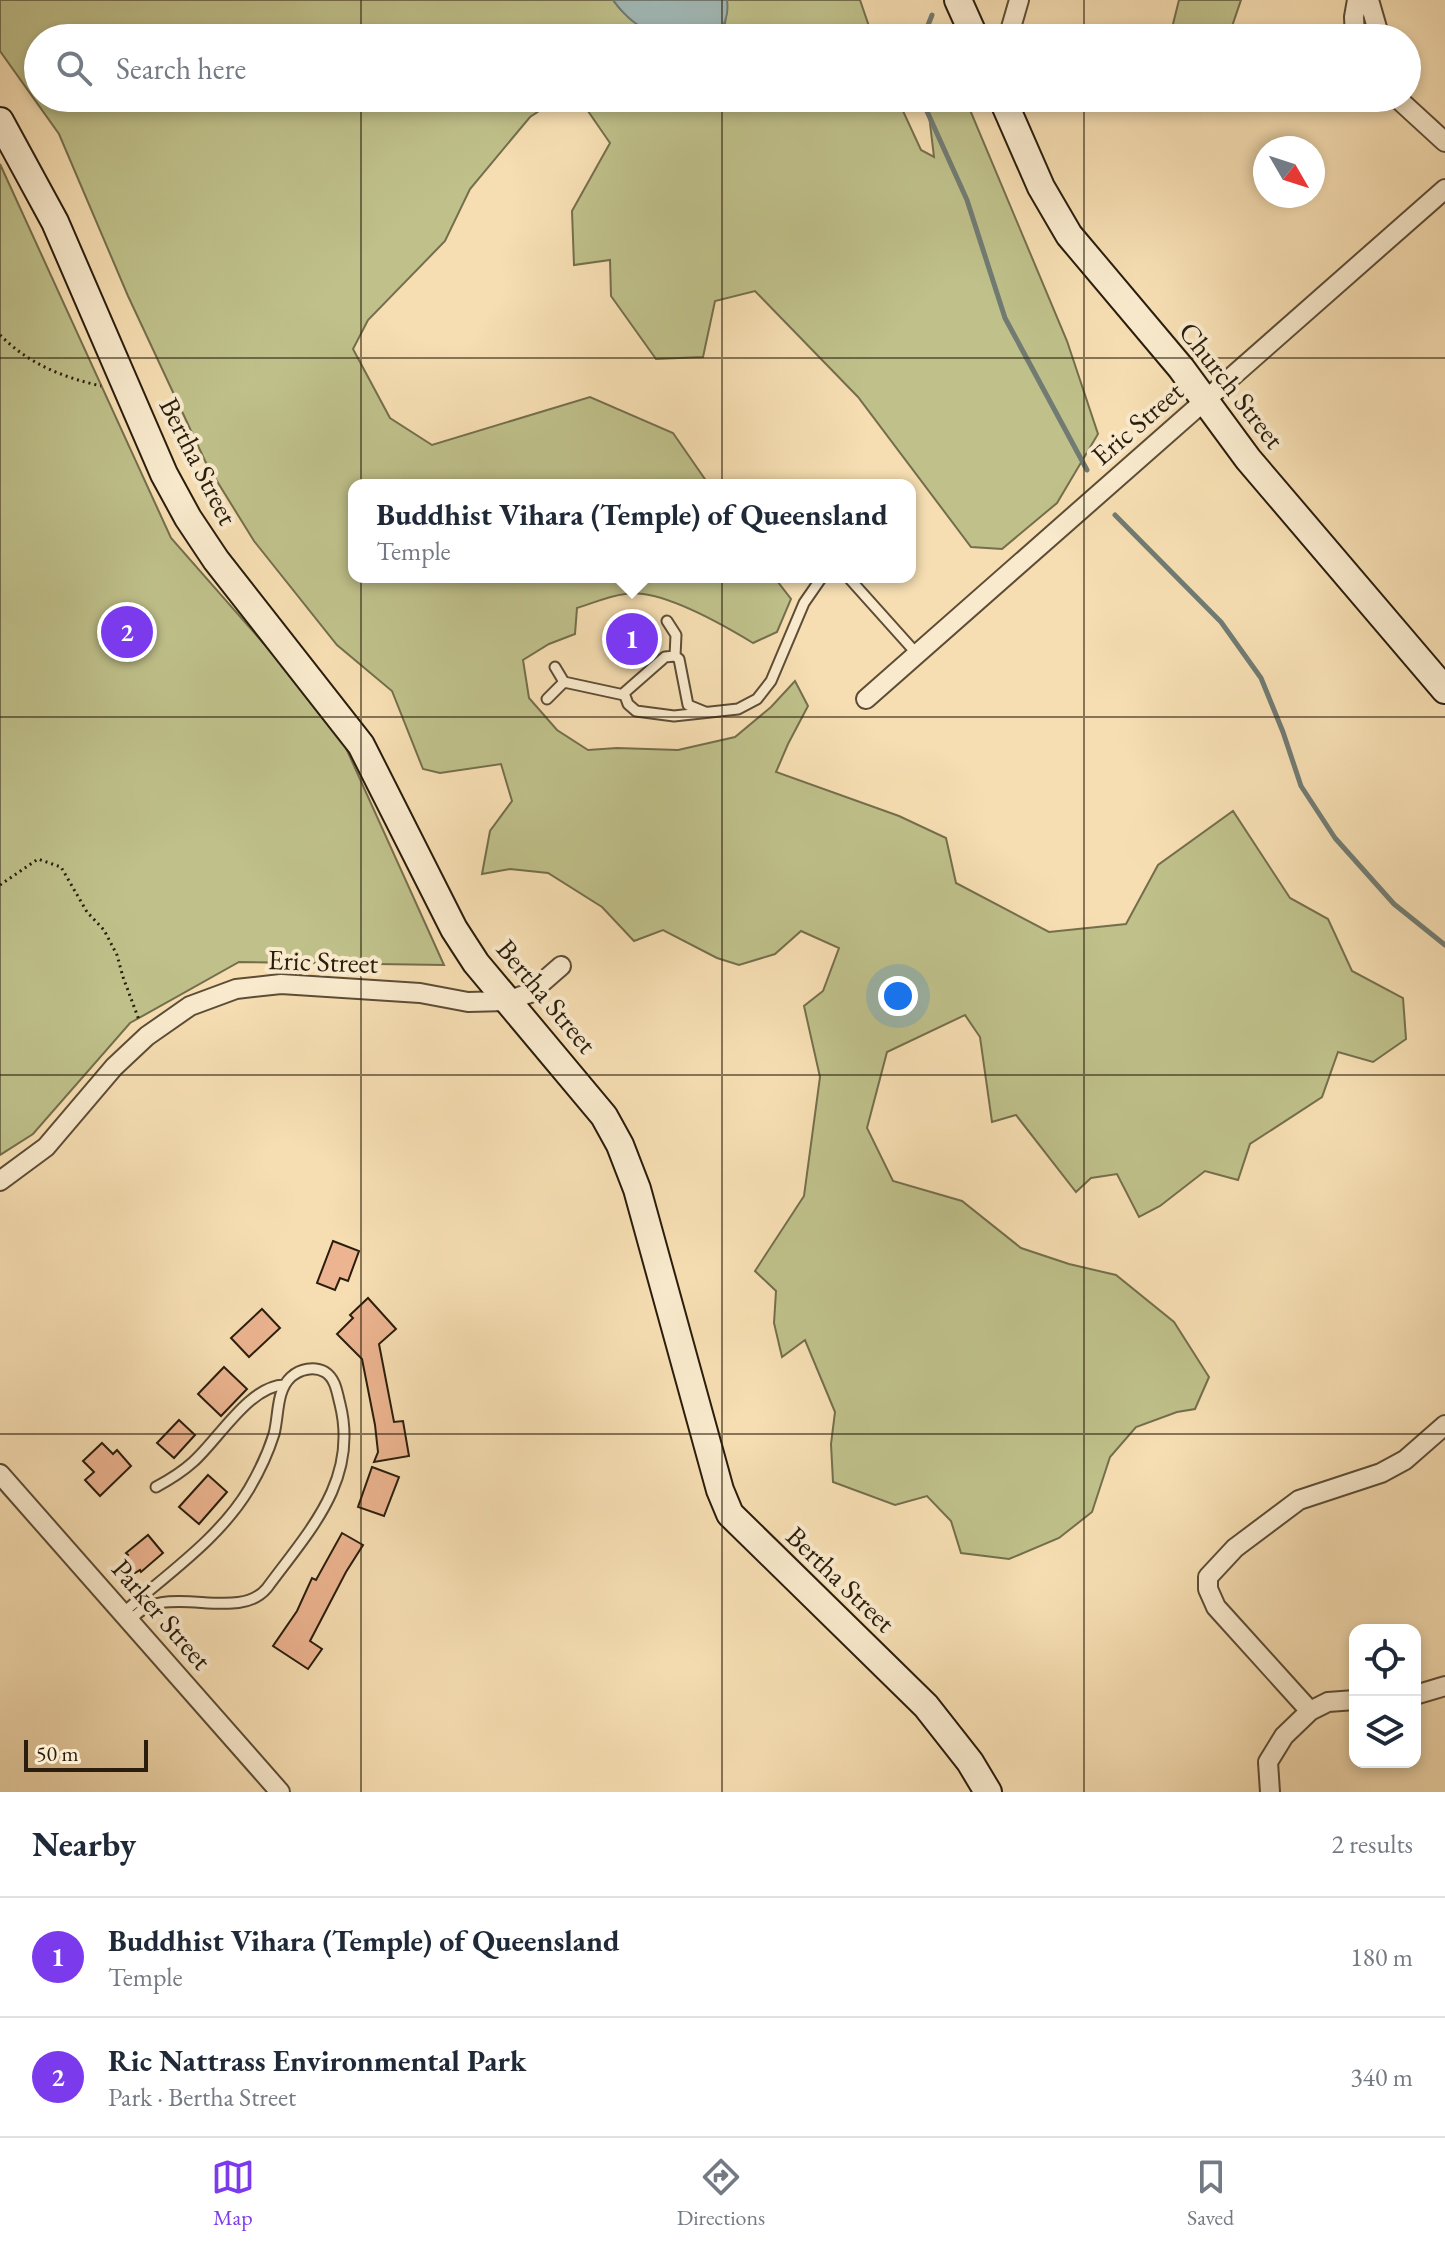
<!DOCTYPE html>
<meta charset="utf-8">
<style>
body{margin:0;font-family:"EB Garamond",serif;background:#f2f2f3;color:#1f2937}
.controls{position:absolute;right:24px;bottom:24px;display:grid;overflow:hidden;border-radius:16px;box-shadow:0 4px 12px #0003}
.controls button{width:72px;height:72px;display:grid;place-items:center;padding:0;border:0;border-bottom:2px solid #e0e1e3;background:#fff;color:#1f2937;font:40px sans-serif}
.compass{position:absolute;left:1253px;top:136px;width:72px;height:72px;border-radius:50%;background:#fff;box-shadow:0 4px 12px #0003;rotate:129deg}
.scale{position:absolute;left:24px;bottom:20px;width:124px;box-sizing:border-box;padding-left:8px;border:4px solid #2a1d0d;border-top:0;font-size:22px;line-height:28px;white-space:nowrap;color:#2a1d0d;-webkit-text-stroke:6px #f9eacd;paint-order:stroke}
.you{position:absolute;left:898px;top:996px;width:28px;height:28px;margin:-20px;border:6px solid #fff;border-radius:50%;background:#1a73e8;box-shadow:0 0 0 12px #1a73e833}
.badge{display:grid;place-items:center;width:52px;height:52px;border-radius:50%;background:#7c3aed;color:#fff;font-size:26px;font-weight:700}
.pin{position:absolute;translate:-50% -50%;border:4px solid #fff;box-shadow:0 2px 8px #0006}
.popup{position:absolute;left:348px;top:479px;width:568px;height:104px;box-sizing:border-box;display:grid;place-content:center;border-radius:16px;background:#fff;filter:drop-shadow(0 2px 6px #0005);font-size:26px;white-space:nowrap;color:#747a83}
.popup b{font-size:30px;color:#1f2937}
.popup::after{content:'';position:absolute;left:50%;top:100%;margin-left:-16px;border:16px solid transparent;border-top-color:#fff}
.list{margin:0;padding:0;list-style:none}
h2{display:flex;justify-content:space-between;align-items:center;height:104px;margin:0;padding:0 32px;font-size:34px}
h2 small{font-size:26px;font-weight:400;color:#747a83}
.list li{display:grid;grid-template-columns:52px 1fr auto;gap:24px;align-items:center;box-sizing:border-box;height:120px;padding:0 32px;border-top:2px solid #e0e1e3}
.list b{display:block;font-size:30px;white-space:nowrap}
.list p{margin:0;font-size:26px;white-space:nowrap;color:#747a83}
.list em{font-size:26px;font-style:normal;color:#747a83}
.icon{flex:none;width:44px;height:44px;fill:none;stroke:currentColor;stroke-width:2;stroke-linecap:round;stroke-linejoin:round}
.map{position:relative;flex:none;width:1445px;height:1792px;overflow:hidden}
.search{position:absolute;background:#fff;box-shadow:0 4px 12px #0003;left:24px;right:24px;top:24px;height:88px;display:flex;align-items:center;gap:20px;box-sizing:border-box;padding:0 28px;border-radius:44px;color:#747a83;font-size:30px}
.sheet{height:344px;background:#fff}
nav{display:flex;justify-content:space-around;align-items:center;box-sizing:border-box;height:112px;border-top:2px solid #e0e1e3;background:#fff;font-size:22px;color:#747a83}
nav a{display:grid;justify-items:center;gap:4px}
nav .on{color:#7c3aed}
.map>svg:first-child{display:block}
.green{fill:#bfc08a;stroke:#746e4c;stroke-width:2}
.water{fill:#a1b9b7;stroke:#717b73;stroke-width:2}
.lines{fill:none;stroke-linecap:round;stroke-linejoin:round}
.stream{stroke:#717b73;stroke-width:5}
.building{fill:#ecb490;stroke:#2a1d0d;stroke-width:2}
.lane-casing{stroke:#5d4d36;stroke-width:13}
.street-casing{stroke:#5d4d36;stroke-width:22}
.secondary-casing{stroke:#2a1d0d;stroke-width:30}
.path{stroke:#2a1d0d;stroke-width:3;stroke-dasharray:2 4;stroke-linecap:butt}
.lane{stroke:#f9eacd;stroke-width:9}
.street{stroke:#f9eacd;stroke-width:18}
.secondary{stroke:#f9eacd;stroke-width:26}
.grid{fill:none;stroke:#2a1d0d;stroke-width:2;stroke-opacity:0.55}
.labels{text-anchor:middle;stroke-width:8;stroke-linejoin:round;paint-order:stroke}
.street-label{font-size:28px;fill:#2a1d0d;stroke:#f9eacd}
</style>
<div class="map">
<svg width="1445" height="1792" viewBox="0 0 1445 1792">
<rect width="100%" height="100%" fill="#f6deb2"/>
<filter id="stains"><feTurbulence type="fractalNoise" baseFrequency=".0025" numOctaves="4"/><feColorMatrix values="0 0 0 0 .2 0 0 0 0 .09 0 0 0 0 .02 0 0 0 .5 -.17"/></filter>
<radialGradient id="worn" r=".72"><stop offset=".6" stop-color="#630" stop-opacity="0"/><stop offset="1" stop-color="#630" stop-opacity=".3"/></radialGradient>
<path class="green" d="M0,0H613C626,18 648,36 670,38H38V98H559L530,117L470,189L445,241L368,320L353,349L390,418L432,445L590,397L673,433L709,485H354V577H774L791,599L777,632L753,643C725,626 659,588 625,594C609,596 593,603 577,608L575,634L549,644L523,660L529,698L557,730L588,750L617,748L678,750L735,737L771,707L795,681L808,706L788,744L776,772L899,816L946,838L956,883L1049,932L1126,924L1158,865L1233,811L1290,898L1328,919L1352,971L1403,998L1406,1039L1373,1062L1338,1052L1322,1097L1250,1144L1238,1180L1205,1171L1160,1206L1139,1217L1117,1174L1091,1178L1076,1192L1016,1115L992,1122L980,1037L965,1015L887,1052L867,1128L893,1181L962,1201L1021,1248L1069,1264L1116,1275L1174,1322L1209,1377L1195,1409L1177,1412L1136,1427L1110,1457L1092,1512L1059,1538L1009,1559L961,1553L951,1521L927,1496L895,1505L833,1482L831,1444L835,1412L805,1340L782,1357L774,1323L776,1291L755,1271L804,1196L820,1077L804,1006L823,991L839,948L801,931L775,954L739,965L717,958L663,930L634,941L602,907L548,873L510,869L482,874L490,831L512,801L501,764L440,773L423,769L392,691L337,645L254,541L207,465L128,296L59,134L0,51Z
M727,0H860L873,38H713L725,24Z
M1179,0H1241L1228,38H1163L1173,24Z
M579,98H897L921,150L934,157L927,98H965L1067,341L1098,434L1057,503L1002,549L971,547L858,397L755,291L715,301L703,357L656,359L611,296L610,260L574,265L572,211L610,143Z
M0,164L171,538L336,726L444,965L239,962L130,1023L33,1134L0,1155Z"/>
<path class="water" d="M613,0H727C729,16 725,26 713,38C668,38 642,40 613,0Z"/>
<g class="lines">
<path class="stream" d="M923,38L932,15
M921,98L967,200L1005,318L1087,470
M1115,515L1221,622L1261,678L1283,732L1301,786L1335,838L1394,904L1445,945"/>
</g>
<path class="building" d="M333,1241L359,1251L348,1281L340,1278L335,1290L317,1283Z
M368,1298L396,1329L379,1344L394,1422L403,1421L409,1456L374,1462L378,1452L375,1425L362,1359L337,1334L353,1318L350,1315Z
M262,1309L280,1328L249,1357L231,1338Z
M224,1367L247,1389L221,1416L198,1394Z
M179,1420L195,1435L174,1458L157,1443Z
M102,1443L113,1454L117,1450L131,1466L100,1496L85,1480L94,1472L83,1461Z
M372,1467L399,1477L384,1516L358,1507Z
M208,1475L227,1492L199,1524L179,1507Z
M342,1533L363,1545L346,1572L310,1641L322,1649L308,1669L273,1646L297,1611L312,1578L316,1580Z
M148,1535L163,1553L141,1572L140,1570L135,1573L123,1559L128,1555L126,1553Z"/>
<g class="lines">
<defs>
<path id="lane" d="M848,577L917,654
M667,621L676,635L675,656
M564,682L624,695
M547,699L564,682L555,667
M705,712L688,705L679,659L675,656L665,657L624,693L628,704L636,711L674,716L738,709L757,699L771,681L804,603L822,577
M156,1487C169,1480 182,1472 193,1462C218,1440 249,1386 284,1385
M124,1612C167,1574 219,1539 249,1489C259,1472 268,1453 274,1434C279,1415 276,1391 291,1377C300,1369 314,1366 325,1372C336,1379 337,1393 340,1404C359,1480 309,1531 267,1588C237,1625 160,1578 131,1621"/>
<path id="street" d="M1369,0L1380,38
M1008,38L1019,0
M1355,38L1354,17L1357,0
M1397,98L1445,142
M866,699L1445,189
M0,1181L46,1147L114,1067L147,1036L190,1006L236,989L281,984L420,993L468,1002L507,1001L530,993L561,966
M0,1474L280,1792
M1415,1695L1445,1686
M1310,1711L1216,1607L1208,1589V1577L1235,1548L1299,1500L1381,1473L1405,1460L1445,1425
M1270,1792L1268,1762L1284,1736L1310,1711L1328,1702L1355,1700"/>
<path id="secondary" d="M958,0L975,38
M1002,98L1041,187L1069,235L1181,368L1248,459L1445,690
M0,121L55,222L164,474L188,518L216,560L361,745L454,929L476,963L604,1116L620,1145L637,1189L720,1490L730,1514L926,1706L970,1762L988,1792"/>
</defs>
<use href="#lane" class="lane-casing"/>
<use href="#street" class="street-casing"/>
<use href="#secondary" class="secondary-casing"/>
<path class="path" d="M0,335C29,364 62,377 101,386
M0,885L38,859L61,867L87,912L104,930L117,955L123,977L139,1020"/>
<use href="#lane" class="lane"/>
<use href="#street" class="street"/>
<use href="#secondary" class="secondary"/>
</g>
<path class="grid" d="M361,0V38M722,0V38M1084,0V38M361,98V1792M722,98V1792M1084,98V1792M0,358H1445M0,717H1445M0,1075H1445M0,1434H1445"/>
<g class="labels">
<g class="street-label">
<text transform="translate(1232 385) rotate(52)" y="10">Church Street</text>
<text transform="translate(1137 423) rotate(-41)" y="10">Eric Street</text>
<text transform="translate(199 461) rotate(63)" y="10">Bertha Street</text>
<text transform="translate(323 961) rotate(2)" y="10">Eric Street</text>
<text transform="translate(547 996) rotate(50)" y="10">Bertha Street</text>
<text transform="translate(841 1579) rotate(44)" y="10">Bertha Street</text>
<text transform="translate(162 1614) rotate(49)" y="10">Parker Street</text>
</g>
</g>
<rect width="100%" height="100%" filter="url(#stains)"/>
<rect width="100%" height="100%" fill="url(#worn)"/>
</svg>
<div class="controls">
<button><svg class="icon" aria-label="locate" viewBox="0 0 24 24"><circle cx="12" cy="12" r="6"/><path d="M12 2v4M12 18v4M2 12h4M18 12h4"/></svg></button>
<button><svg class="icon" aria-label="layers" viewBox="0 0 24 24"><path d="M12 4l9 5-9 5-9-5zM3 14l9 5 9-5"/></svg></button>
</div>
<svg class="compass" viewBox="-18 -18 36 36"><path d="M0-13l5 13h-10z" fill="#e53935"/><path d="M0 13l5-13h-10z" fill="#747a83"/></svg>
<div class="scale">50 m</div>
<div class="you"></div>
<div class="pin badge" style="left:632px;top:639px">1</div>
<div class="popup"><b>Buddhist Vihara (Temple) of Queensland</b>Temple</div>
<div class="pin badge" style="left:127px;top:632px">2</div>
<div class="search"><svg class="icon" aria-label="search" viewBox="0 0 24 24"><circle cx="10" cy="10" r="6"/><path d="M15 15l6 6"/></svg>Search here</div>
</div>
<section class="sheet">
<h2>Nearby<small>2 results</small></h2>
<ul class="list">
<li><span class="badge">1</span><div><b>Buddhist Vihara (Temple) of Queensland</b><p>Temple</p></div><em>180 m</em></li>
<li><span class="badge">2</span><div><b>Ric Nattrass Environmental Park</b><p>Park · Bertha Street</p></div><em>340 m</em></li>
</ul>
</section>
<nav>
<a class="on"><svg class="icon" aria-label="map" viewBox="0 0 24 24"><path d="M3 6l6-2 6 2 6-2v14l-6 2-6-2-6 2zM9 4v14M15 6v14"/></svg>Map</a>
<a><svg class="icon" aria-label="directions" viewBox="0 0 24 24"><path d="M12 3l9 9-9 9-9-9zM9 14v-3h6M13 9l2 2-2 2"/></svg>Directions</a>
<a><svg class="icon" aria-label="saved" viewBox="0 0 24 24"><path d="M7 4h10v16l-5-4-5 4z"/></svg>Saved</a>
</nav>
